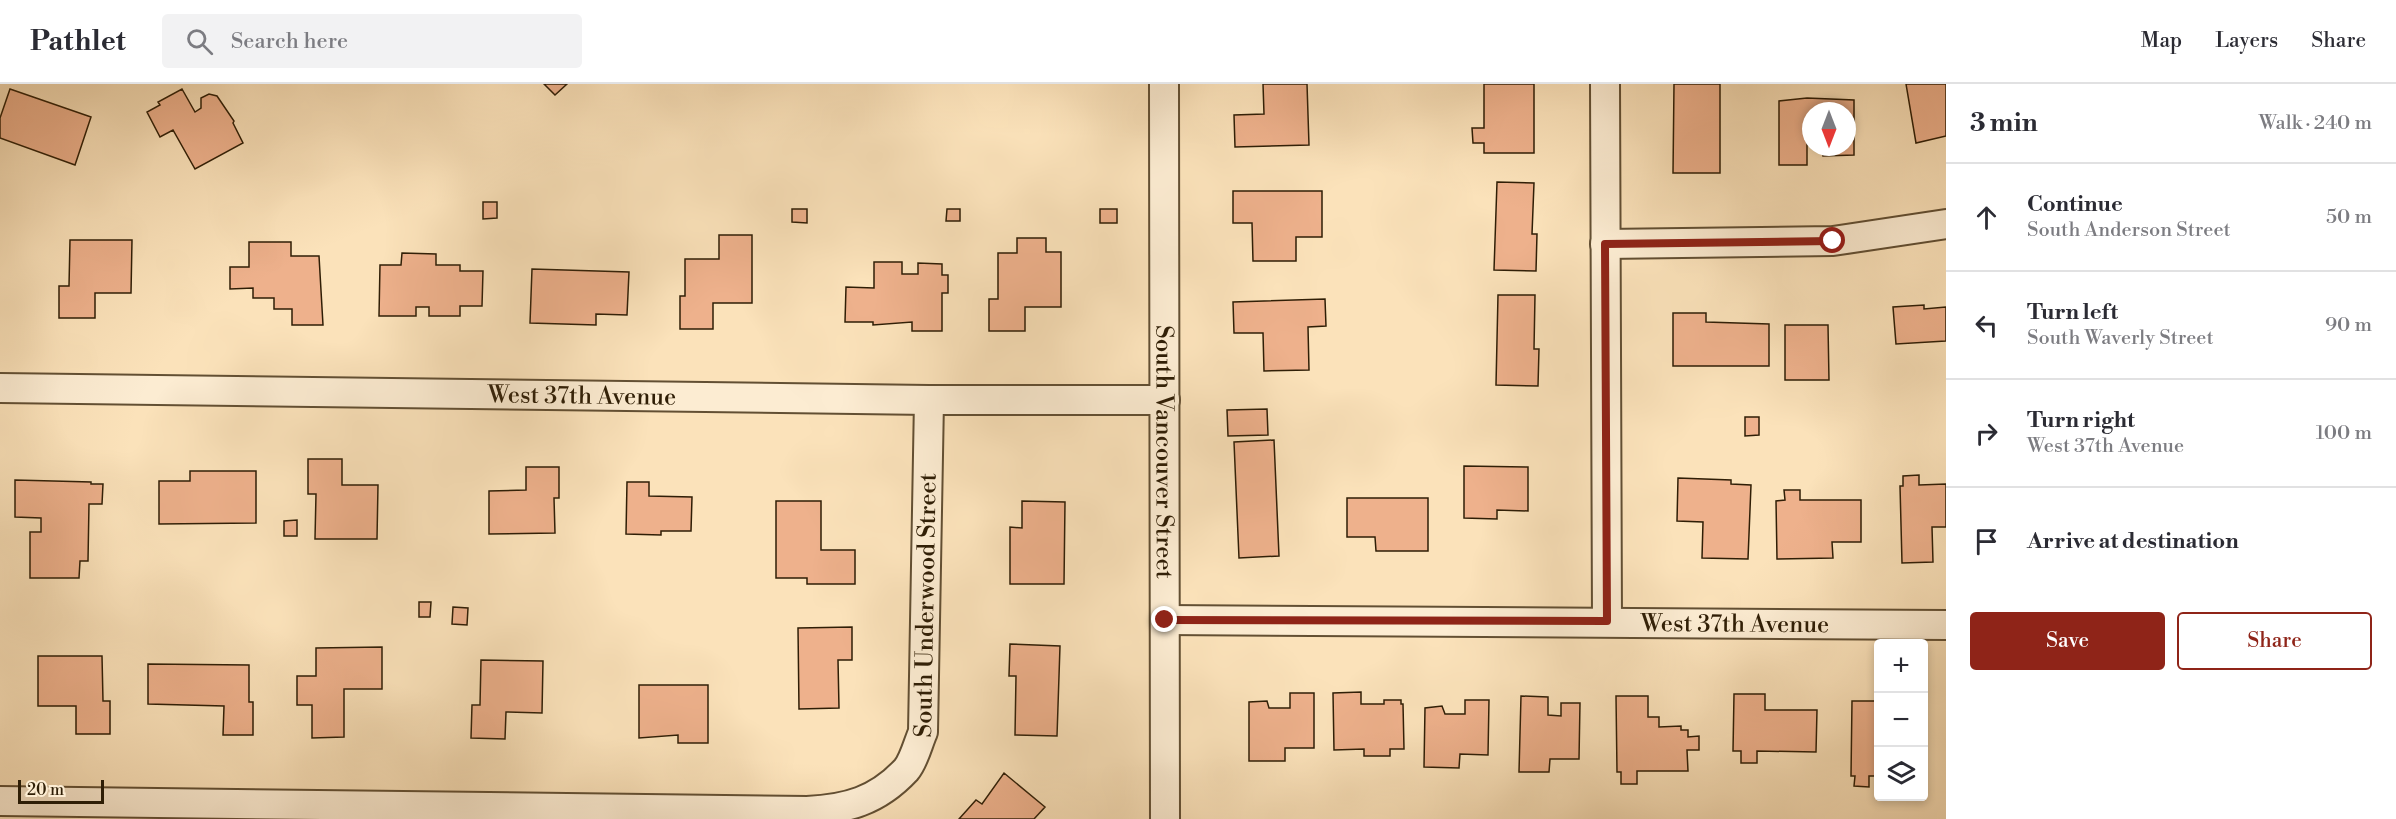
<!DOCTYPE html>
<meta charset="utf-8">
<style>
body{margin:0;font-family:"Libre Bodoni",serif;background:#f2f2f3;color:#2b2b33}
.controls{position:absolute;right:18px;bottom:18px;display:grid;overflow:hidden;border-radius:6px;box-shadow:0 3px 9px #0003}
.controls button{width:54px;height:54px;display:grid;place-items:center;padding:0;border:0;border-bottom:2px solid #e1e1e2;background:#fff;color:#2b2b33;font:30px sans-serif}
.compass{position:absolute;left:1802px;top:18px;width:54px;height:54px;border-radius:50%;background:#fff;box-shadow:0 3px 9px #0003;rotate:180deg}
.scale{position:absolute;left:18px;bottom:15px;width:86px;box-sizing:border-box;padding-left:6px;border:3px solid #2f1e06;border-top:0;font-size:16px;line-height:21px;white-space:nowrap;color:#2f1e06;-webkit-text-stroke:4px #fcecd2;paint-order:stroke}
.stop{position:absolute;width:18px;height:18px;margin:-14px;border:4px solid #8f2418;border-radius:50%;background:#fff}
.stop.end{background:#8f2418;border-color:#fff;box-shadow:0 2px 6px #0008}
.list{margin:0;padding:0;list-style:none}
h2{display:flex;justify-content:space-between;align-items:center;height:78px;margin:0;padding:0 24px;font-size:26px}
h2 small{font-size:20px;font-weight:400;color:#7c7c81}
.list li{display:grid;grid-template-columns:39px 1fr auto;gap:18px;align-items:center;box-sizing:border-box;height:108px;padding:0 24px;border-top:2px solid #e1e1e2}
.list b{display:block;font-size:22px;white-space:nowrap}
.list p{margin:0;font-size:20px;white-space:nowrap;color:#7c7c81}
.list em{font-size:20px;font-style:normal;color:#7c7c81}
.actions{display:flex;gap:12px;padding:18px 24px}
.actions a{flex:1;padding:14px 0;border:2px solid #8f2418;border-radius:6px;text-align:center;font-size:21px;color:#8f2418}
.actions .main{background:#8f2418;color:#fff}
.icon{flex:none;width:33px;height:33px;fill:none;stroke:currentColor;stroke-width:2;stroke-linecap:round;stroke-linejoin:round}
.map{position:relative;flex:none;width:1946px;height:735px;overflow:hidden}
header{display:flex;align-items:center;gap:36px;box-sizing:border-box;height:84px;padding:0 30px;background:#fff;border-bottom:2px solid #e1e1e2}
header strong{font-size:28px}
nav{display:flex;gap:33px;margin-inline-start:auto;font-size:21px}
.search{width:420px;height:54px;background:#f2f2f3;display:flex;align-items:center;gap:15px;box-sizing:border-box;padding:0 21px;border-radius:6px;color:#7c7c81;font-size:22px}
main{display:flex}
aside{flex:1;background:#fff}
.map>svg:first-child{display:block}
.building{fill:#eeb18c;stroke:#2f1e06;stroke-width:1.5}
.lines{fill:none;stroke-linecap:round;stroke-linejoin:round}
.minor-casing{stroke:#624f33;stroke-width:32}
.minor{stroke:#fcecd2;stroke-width:28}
.route{stroke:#8f2418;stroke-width:8}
.labels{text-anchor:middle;stroke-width:4.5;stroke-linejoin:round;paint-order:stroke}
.street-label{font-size:24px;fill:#2f1e06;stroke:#fcecd2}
</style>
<header>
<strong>Pathlet</strong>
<div class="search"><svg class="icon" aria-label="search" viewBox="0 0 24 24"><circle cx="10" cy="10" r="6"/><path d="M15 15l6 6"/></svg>Search here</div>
<nav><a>Map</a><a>Layers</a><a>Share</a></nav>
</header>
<main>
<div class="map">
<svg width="1946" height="735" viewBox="0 0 1946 735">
<rect width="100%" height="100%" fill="#fbe2ba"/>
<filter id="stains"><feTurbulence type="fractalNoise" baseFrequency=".00333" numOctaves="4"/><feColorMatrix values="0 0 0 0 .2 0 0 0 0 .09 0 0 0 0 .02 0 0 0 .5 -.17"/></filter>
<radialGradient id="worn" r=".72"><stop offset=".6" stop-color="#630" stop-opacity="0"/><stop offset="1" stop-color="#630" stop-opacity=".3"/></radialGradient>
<path class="building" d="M544,0H567L555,11Z
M1263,0H1307L1309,61L1235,63L1234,31L1264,30Z
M1484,0H1534V69H1484V59H1473L1472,44H1484Z
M1674,0H1720V89H1673Z
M1906,0H1946V52L1916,59Z
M10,5L91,33L75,81L0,54V34Z
M182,5L195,28L201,24V14L209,10L217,12L234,37L233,39L243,59L195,85L173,46L160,53L147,28L160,21L158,18Z
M1807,14L1854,16V71L1823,72V63H1847V27H1811V44H1807V81H1779V17Z
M1497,98L1534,99L1532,150H1537L1536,187L1494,186Z
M1233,107H1322V153H1296V177H1253L1252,139H1233Z
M483,118H497V134L483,135Z
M792,125H807V139L792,138Z
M947,125H960V137H946Z
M1100,125H1117V139H1100Z
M719,151H752V219H713V245H680V212H685V175H719Z
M1017,154H1046V168H1061V223H1025V247H989V215H998V169H1017Z
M70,156H132L131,209H95V234H59V202H69Z
M249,158H291V172H319L323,241H292V225H274V214H253V204L230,205V183H249Z
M402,169L436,170V181H460V187H483L482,222H460V232H429V223H416V232H379L380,181H401Z
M874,178H902V190H918V179L942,180V191H948V209H942V247H912V238L873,241V238H845L846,203L874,204Z
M532,185L629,188L627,231L596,230V241L530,239Z
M1498,211H1535L1534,265H1539L1538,302L1496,301Z
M1325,215L1326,242L1308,243L1309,286L1264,287L1263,249H1234L1233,218Z
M1924,221V225L1946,223V257L1896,260L1893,223Z
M1673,229H1706V238L1769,240V282H1673Z
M1785,241H1828L1829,296H1785Z
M1267,325L1268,351L1228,352L1227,326Z
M1745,333H1759V351L1745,352Z
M1274,356L1279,472L1239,474L1234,358Z
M308,375H342V401H378L377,455H315L316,410H308Z
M1464,382L1528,383V427L1497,426V435L1464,434Z
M526,383H559V414H554L555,449L489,450V407L526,406Z
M190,387H256V439L159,440V397H190Z
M1919,391V401L1946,400V443H1932L1933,478L1902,479L1900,402H1903V392Z
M1678,394L1731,396V400L1751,401L1748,475L1702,474L1703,438L1677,437Z
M15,396L91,398V400H103L102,420H89L88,477H80L79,494H30V448H41V434L15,433Z
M627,398H649V412L692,413L691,447H661V451L626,450Z
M1784,406H1800V416H1861V458H1832L1833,474L1777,475L1776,417L1785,416Z
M1347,414H1428V467H1376L1375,453H1347Z
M776,417H821V466H855V500H807V494H776Z
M1022,417L1065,418L1064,500H1010V443L1022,444Z
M297,436V452H284V437Z
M419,518H431L430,533H419Z
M453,523L468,524L467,541L452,540Z
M852,543V576H838L839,624L799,625L798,544Z
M1010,560L1060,562L1057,652L1015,651L1016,592H1009Z
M382,563V605H344V653L312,654V621H297V592H316V564Z
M38,572H102L103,617H110V650H76V622H38Z
M481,576L543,577L542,629L506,628L505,655L471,654L472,621H480Z
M148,580L249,581V618H253V651H223L224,622L148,620Z
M639,601H708V659H678V651L639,654Z
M1361,608V620H1384V616H1401V620H1403L1404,665H1390V672H1364V665L1334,666L1333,609Z
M1290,609H1314V664H1285V677H1249V618L1267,617L1269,624H1290Z
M1734,610H1765V626H1817L1816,668L1757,667V679H1741V667H1733Z
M1521,612L1548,613V631L1561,632V619H1580L1579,675H1550L1549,688H1519Z
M1616,612H1648V633H1659V643L1681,642V646H1688V653L1699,652V666H1687L1688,687H1637V700H1621V688H1617Z
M1465,616H1489L1488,671L1460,670L1459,684L1424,683L1425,624L1442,622L1445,630H1465Z
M1852,617H1878V692H1869V703L1854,702L1855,692H1851Z
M1004,689L1045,723L1034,735H959L976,716L982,720Z"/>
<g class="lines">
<defs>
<g id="minor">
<path id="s1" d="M1164,0L1165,735"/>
<path d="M1605,0L1607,537"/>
<path d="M1605,160L1833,157L1946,140"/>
<path id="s2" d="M0,304L929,316H1165"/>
<path id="s3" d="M1165,536L1946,541"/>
<path id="s4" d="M0,717L807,727C847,725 877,717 906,686C914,677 918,659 923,648L929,316"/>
</g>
</defs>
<use href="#minor" class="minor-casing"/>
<use href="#minor" class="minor"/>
</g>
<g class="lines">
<path class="route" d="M1165,536L1607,537L1605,160L1833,157"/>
</g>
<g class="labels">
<g class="street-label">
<text dy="8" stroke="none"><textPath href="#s2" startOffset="582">West 37th Avenue</textPath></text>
<text dy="8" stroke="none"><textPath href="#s1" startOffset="368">South Vancouver Street</textPath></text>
<text dy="8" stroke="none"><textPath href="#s4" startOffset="1086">South Underwood Street</textPath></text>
<text dy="8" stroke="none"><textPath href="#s3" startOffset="570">West 37th Avenue</textPath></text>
</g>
</g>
<rect width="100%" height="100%" filter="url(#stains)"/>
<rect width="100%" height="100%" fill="url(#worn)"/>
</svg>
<div class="controls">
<button>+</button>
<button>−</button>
<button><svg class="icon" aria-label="layers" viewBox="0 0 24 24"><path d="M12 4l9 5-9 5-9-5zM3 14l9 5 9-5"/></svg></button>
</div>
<svg class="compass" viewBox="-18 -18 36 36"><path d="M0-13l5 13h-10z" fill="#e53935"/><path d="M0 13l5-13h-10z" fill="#7c7c81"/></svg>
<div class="scale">20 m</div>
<div class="stop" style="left:1833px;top:157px"></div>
<div class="stop end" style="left:1165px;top:536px"></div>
</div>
<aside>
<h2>3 min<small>Walk · 240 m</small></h2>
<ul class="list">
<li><svg class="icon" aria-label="ahead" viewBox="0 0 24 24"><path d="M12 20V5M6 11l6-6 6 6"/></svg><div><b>Continue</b><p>South Anderson Street</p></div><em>50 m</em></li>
<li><svg class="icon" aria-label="left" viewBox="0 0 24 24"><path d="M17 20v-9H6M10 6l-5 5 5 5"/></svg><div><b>Turn left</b><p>South Waverly Street</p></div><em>90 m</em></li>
<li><svg class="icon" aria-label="right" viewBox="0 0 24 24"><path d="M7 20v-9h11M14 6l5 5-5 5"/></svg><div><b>Turn right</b><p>West 37th Avenue</p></div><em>100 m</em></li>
<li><svg class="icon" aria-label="arrive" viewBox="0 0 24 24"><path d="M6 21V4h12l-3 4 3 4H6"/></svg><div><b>Arrive at destination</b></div></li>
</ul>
<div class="actions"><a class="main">Save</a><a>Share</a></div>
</aside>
</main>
